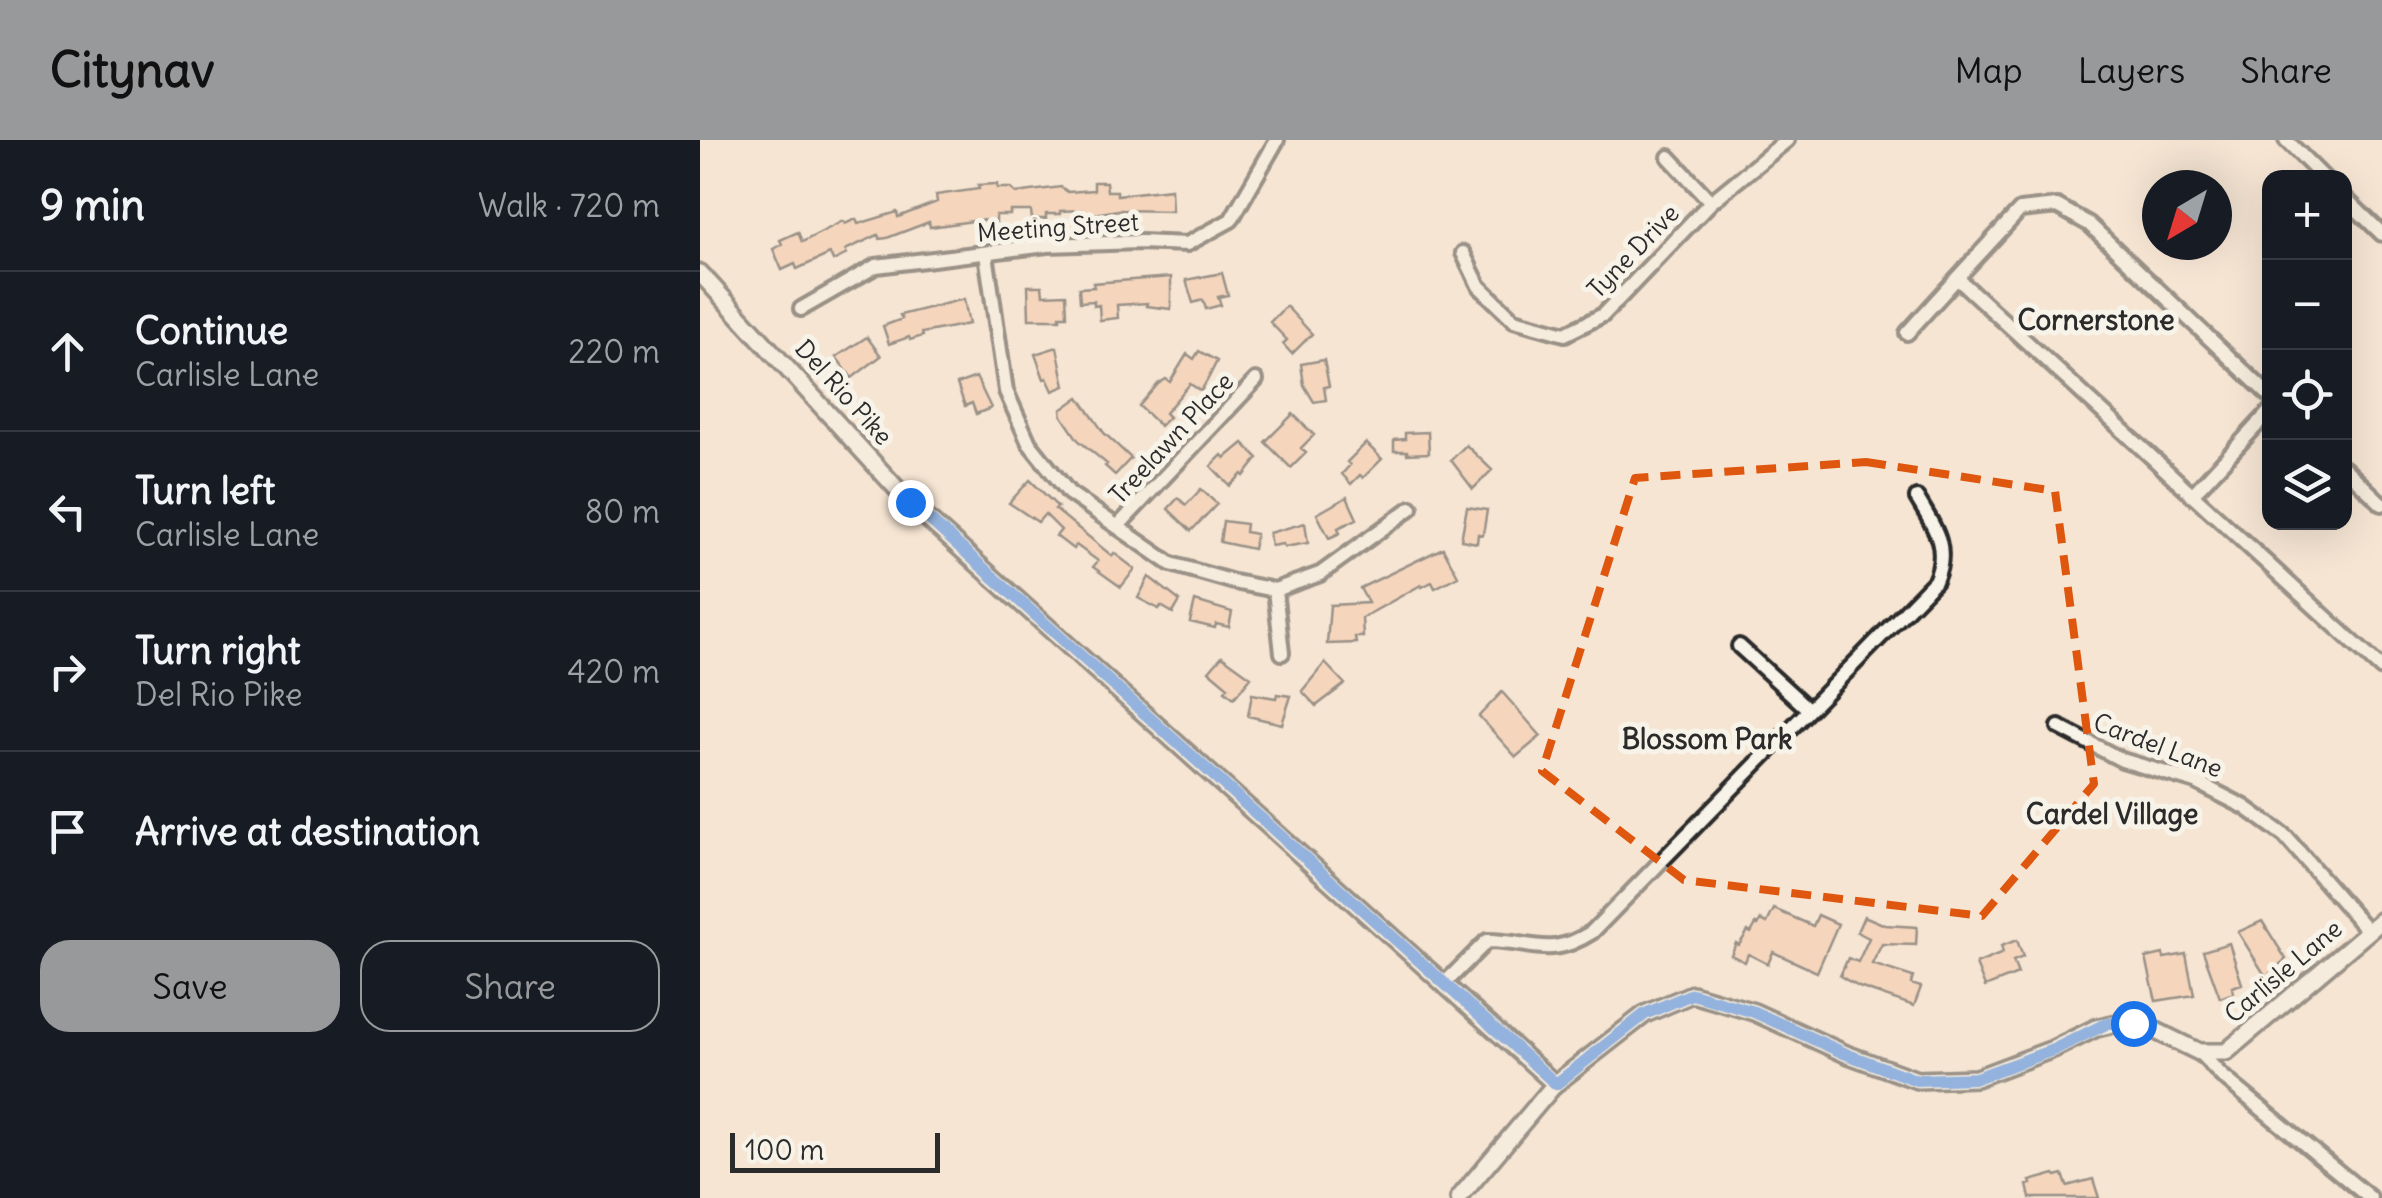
<!DOCTYPE html>
<meta charset="utf-8">
<style>
body{margin:0;font-family:Delius,sans-serif;background:#20242c;color:#f1f3f6}
.controls{position:absolute;right:30px;top:30px;display:grid;overflow:hidden;border-radius:20px;box-shadow:0 10px 40px #0002}
.controls button{width:90px;height:90px;display:grid;place-items:center;padding:0;border:0;border-bottom:2px solid #363941;background:#171b24;color:#f1f3f6;font:50px sans-serif}
.compass{position:absolute;left:1442px;top:30px;width:90px;height:90px;border-radius:50%;background:#171b24;box-shadow:0 10px 40px #0002;rotate:218deg}
.scale{position:absolute;left:30px;bottom:25px;width:210px;box-sizing:border-box;padding-left:10px;border:5px solid #2b2b2b;border-top:0;font-size:28px;line-height:35px;white-space:nowrap;color:#2b2b2b;-webkit-text-stroke:8px #f7f3e8;paint-order:stroke}
.stop{position:absolute;width:30px;height:30px;margin:-22px;border:8px solid #1a73e8;border-radius:50%;background:#fff}
.stop.end{background:#1a73e8;border-color:#fff;box-shadow:0 2px 10px #0008}
.list{margin:0;padding:0;list-style:none}
h2{display:flex;justify-content:space-between;align-items:center;height:130px;margin:0;padding:0 40px;font-size:42px}
h2 small{font-size:32px;font-weight:400;color:#9ea1a6}
.list li{display:grid;grid-template-columns:65px 1fr auto;gap:30px;align-items:center;box-sizing:border-box;height:160px;padding:0 40px;border-top:2px solid #363941}
.list b{display:block;font-size:38px;white-space:nowrap}
.list p{margin:0;font-size:32px;white-space:nowrap;color:#9ea1a6}
.list em{font-size:32px;font-style:normal;color:#9ea1a6}
.actions{display:flex;gap:20px;padding:30px 40px}
.actions a{flex:1;padding:22px 0;border:2px solid #98999b;border-radius:30px;text-align:center;font-size:35px;color:#98999b}
.actions .main{background:#98999b;color:#111}
.icon{flex:none;width:55px;height:55px;fill:none;stroke:currentColor;stroke-width:2;stroke-linecap:round;stroke-linejoin:round}
.map{position:relative;flex:none;width:1682px;height:1058px;overflow:hidden}
header{display:flex;align-items:center;gap:60px;box-sizing:border-box;height:140px;padding:0 50px;background:#98999b;color:#111}
header strong{font-size:48px}
nav{display:flex;gap:55px;margin-inline-start:auto;font-size:35px}
main{display:flex}
aside{flex:1;background:#171b24}
.map>svg:first-child{display:block}
.building{fill:#f4c4a3;stroke:#2b2b2b;stroke-width:2.5}
.lines{fill:none;stroke-linecap:round;stroke-linejoin:round}
.minor-casing{stroke:#2b2b2b;stroke-width:20}
.tertiary-casing{stroke:#2b2b2b;stroke-width:22}
.minor{stroke:#f7f3e8;stroke-width:12}
.tertiary{stroke:#f7f3e8;stroke-width:15}
.route{stroke:#1a73e8;stroke-width:12}
.marked{fill:none;stroke:#df570e;stroke-width:8;stroke-dasharray:20 12;stroke-linejoin:round}
.labels{text-anchor:middle;stroke-width:10;stroke-linejoin:round;paint-order:stroke}
.street-label{font-size:25px;fill:#2b2b2b;stroke:#f7f3e8}
.neighbourhood-label{font-size:28px;font-weight:bold;fill:#2b2b2b;stroke:#f7f3e8}
</style>
<header>
<strong>Citynav</strong>
<nav><a>Map</a><a>Layers</a><a>Share</a></nav>
</header>
<main>
<aside>
<h2>9 min<small>Walk · 720 m</small></h2>
<ul class="list">
<li><svg class="icon" aria-label="ahead" viewBox="0 0 24 24"><path d="M12 20V5M6 11l6-6 6 6"/></svg><div><b>Continue</b><p>Carlisle Lane</p></div><em>220 m</em></li>
<li><svg class="icon" aria-label="left" viewBox="0 0 24 24"><path d="M17 20v-9H6M10 6l-5 5 5 5"/></svg><div><b>Turn left</b><p>Carlisle Lane</p></div><em>80 m</em></li>
<li><svg class="icon" aria-label="right" viewBox="0 0 24 24"><path d="M7 20v-9h11M14 6l5 5-5 5"/></svg><div><b>Turn right</b><p>Del Rio Pike</p></div><em>420 m</em></li>
<li><svg class="icon" aria-label="arrive" viewBox="0 0 24 24"><path d="M6 21V4h12l-3 4 3 4H6"/></svg><div><b>Arrive at destination</b></div></li>
</ul>
<div class="actions"><a class="main">Save</a><a>Share</a></div>
</aside>
<div class="map">
<svg width="1682" height="1058" viewBox="0 0 1682 1058">
<rect width="100%" height="100%" fill="#f6e5d3"/>
<filter id="ink" filterUnits="userSpaceOnUse"><feTurbulence type="fractalNoise" baseFrequency=".01" numOctaves="2"/><feDisplacementMap in="SourceGraphic" scale="20" xChannelSelector="R" yChannelSelector="G"/><feConvolveMatrix kernelMatrix="1 2 1 2 8 2 1 2 1" color-interpolation-filters="sRGB"/></filter>
<g filter="url(#ink)">
<path class="building" d="M394,42H406L407,51H417V55L471,49L472,71L418,70L383,76L382,70L360,71V74H346V79H332L331,71H310V75H296V82L280,80L230,87L229,82L187,98L180,99L178,95L145,110L147,114L133,121L130,114L97,129L95,124L82,130L73,109L82,104L80,100L98,92L102,102L143,81L145,84L156,79L158,84L197,72L198,77L237,62L236,55L279,49L278,45L297,44V48H310L316,53L361,47L368,52L394,50Z
M522,133L528,155L518,157L521,165L506,169L503,160L493,163L486,140Z
M471,137V169L446,166L447,163L417,165L418,178L400,180L399,165L394,166V161L380,162L379,148L394,147L393,143Z
M328,146H342L343,155L366,154L367,176H360V179H329Z
M264,159L269,184L222,193L223,196L210,200L209,197L189,204L183,186L202,179L200,175Z
M586,166L612,194L592,214L583,204L587,200L570,182Z
M167,197L181,216L152,238L136,217Z
M357,207L365,246L353,251L347,238L344,239L335,214Z
M499,211L517,221L508,239L501,251L490,244L465,273L469,277L460,286L439,266L458,244L466,239L470,242L487,214L494,219Z
M624,220L629,246L624,247L626,260L614,262L604,245L601,224Z
M276,237L291,268L276,274L272,263L265,266L257,244Z
M379,257L404,293L431,318L415,335L405,326L407,324L378,300L362,276L361,270Z
M593,274L614,295L601,308L606,313L591,328L565,302Z
M728,292L729,313L707,314V311H694V300L705,299V293Z
M543,303L558,318L544,336L542,334L530,346L511,326L522,315L525,318Z
M666,303L682,319L663,338L660,335L651,344L642,334L650,325L647,322Z
M766,305L792,330L773,349L751,320Z
M330,340L358,367L355,369L412,416L414,413L435,429L421,447L393,427L398,421L376,405L373,409L356,396L361,390L345,374L338,382L309,363Z
M501,349L517,364L491,391L468,369L478,358L486,365Z
M647,357L657,379L638,388L640,393L629,398L617,374Z
M767,367L787,370L783,395L778,394L777,403L761,400Z
M523,381L546,384L545,392L556,394L553,409L520,402Z
M605,383L608,403L584,407L583,404L571,406L569,393Z
M743,408L758,436L735,448L732,442L722,447L721,445L662,478L663,497H655L656,503L627,504L630,465L668,463L660,448Z
M449,437L480,461L473,473L461,466L459,469L438,458Z
M495,461L532,472L529,487L516,484L515,488L490,482Z
M522,516L551,537L534,558L525,551L528,547L509,531Z
M625,523L645,544L616,566L602,551Z
M802,552L841,596L816,617L779,576Z
M552,554L576,558L577,554L591,556L582,584L548,576Z
M1074,769L1113,786L1118,775L1138,784L1117,832L1073,812L1068,824L1048,814L1045,822L1031,815L1036,803L1039,805L1048,791L1051,793L1056,784L1058,785L1061,780L1067,783Z
M1164,776L1185,785L1217,787L1216,805L1182,804L1172,824L1213,837L1211,844L1221,847L1214,866L1159,847L1140,836L1148,818L1158,822L1169,798L1157,792Z
M1562,781L1586,819L1566,837L1538,792Z
M1317,800L1323,817L1313,821L1318,834L1285,847L1276,824L1303,813L1301,806Z
M1529,803L1542,844L1532,847L1533,853L1520,858L1503,811Z
M1463,814L1464,818L1486,814L1494,855L1456,861L1446,818Z
M1355,1034L1356,1036L1363,1034L1367,1046L1393,1039L1399,1058H1330L1327,1045L1331,1044L1330,1041Z"/>
<g class="lines">
<defs>
<path id="minor" d="M1586,0L1624,38
M969,17L1011,62
M1644,57L1682,94
M763,113L779,146L814,180L865,194L903,175L1011,62L1087,0
M286,114L306,251L329,303L369,353L471,424L534,442L575,450L620,434L711,368
M101,169L176,126L347,105L440,102L487,104L531,80L577,0
M1207,193L1257,138
M1570,256L1389,84L1357,66L1320,70L1257,138L1682,529
M1644,328L1682,364
M1492,355L1570,271
M418,386L556,240
M575,450L582,513
M1039,506L1109,570
M1359,587L1422,620L1496,642L1545,667L1585,696L1668,791
M745,843L787,801C833,801 848,820 892,792L1235,441C1250,407 1234,387 1217,358
M1499,912L1522,936L1670,1058"/>
<path id="tertiary" d="M0,133L209,362L855,944
M759,1058L855,944L945,874L992,854L1054,872L1146,914L1217,940L1276,938L1353,909L1396,888L1422,882L1450,888L1499,912H1526L1682,780"/>
</defs>
<use href="#minor" class="minor-casing"/>
<use href="#tertiary" class="tertiary-casing"/>
<use href="#minor" class="minor"/>
<use href="#tertiary" class="tertiary"/>
</g>
</g>
<g class="lines" filter="url(#ink)">
<path class="route" d="M210,362L856,944L945,874L992,854L1054,872L1146,914L1216,940L1276,938L1353,910L1408,883H1433"/>
</g>
<path d="M0 0H1682V1058H0ZM1166,322L1355,351L1394,644L1282,776L984,740L842,631L935,338Z" fill="#f6e5d3" fill-opacity=".55" fill-rule="evenodd"/>
<path class="marked" d="M1166,322L1355,351L1394,644L1282,776L984,740L842,631L935,338Z"/>
<g class="labels">
<g class="street-label">
<text transform="translate(358 87) rotate(-4)" y="9">Meeting Street</text>
<text transform="translate(933 111) rotate(-46)" y="9">Tyne Drive</text>
<text transform="translate(144 252) rotate(48)" y="9">Del Rio Pike</text>
<text transform="translate(471 298) rotate(-47)" y="9">Treelawn Place</text>
<text transform="translate(1458 605) rotate(21)" y="9">Cardel Lane</text>
<text transform="translate(1583 831) rotate(-40)" y="9">Carlisle Lane</text>
</g>
<g class="neighbourhood-label">
<text x="1396" y="190">Cornerstone</text>
<text x="1007" y="609">Blossom Park</text>
<text x="1412" y="684">Cardel Village</text>
</g>
</g>
</svg>
<div class="controls">
<button>+</button>
<button>−</button>
<button><svg class="icon" aria-label="locate" viewBox="0 0 24 24"><circle cx="12" cy="12" r="6"/><path d="M12 2v4M12 18v4M2 12h4M18 12h4"/></svg></button>
<button><svg class="icon" aria-label="layers" viewBox="0 0 24 24"><path d="M12 4l9 5-9 5-9-5zM3 14l9 5 9-5"/></svg></button>
</div>
<svg class="compass" viewBox="-18 -18 36 36"><path d="M0-13l5 13h-10z" fill="#e53935"/><path d="M0 13l5-13h-10z" fill="#9ea1a6"/></svg>
<div class="scale">100 m</div>
<div class="stop" style="left:1433px;top:883px"></div>
<div class="stop end" style="left:210px;top:362px"></div>
</div>
</main>
